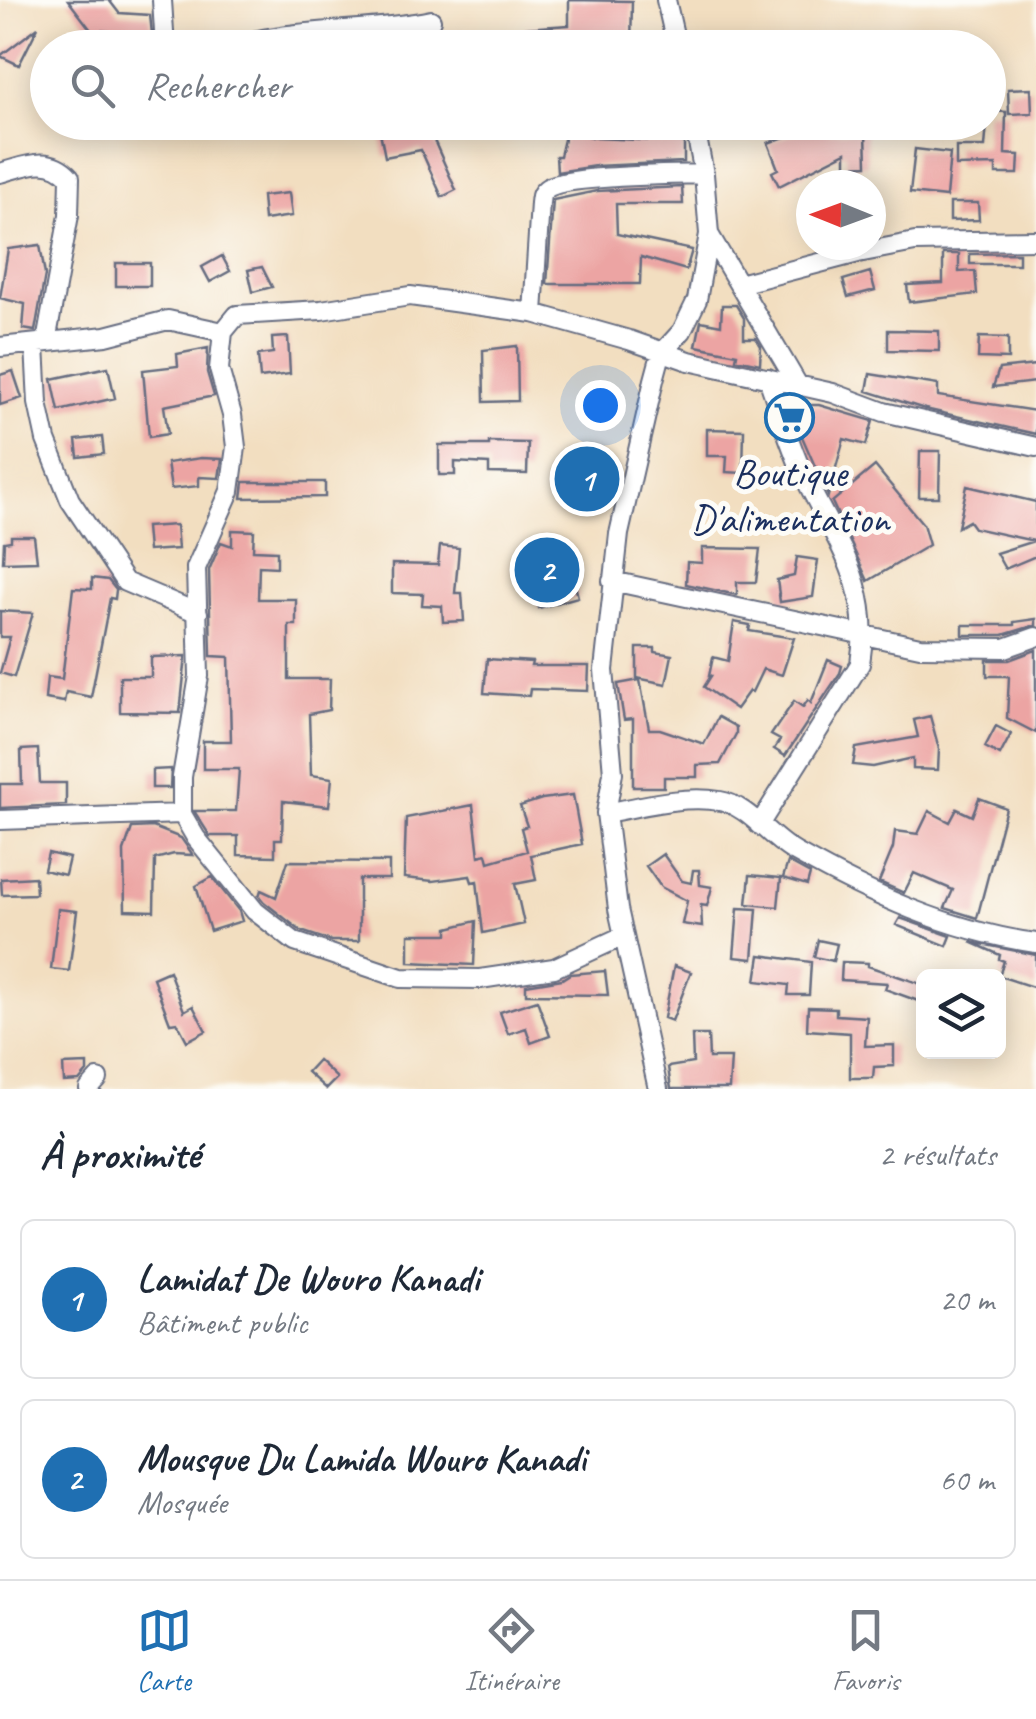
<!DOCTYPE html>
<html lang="fr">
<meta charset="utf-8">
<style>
body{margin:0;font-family:Caveat,sans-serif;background:#f6f6f7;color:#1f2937}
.controls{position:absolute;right:30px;bottom:30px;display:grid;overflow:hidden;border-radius:15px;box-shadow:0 5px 25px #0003}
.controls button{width:90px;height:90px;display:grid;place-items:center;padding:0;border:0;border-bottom:2px solid #e0e1e3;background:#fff;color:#1f2937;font:50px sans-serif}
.compass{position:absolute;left:796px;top:170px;width:90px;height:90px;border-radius:50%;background:#fff;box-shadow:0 5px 25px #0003;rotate:271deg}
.you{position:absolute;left:600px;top:405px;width:35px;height:35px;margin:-25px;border:8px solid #fff;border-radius:50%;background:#1a73e8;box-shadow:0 0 0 15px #1a73e833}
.badge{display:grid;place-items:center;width:65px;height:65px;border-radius:50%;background:#1f6fb2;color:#fff;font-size:32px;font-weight:700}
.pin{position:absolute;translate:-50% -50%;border:5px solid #fff;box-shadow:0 2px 10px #0006}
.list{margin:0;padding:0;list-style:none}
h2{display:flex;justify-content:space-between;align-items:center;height:130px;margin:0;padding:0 40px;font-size:42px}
h2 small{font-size:32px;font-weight:400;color:#747a83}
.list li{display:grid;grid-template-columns:65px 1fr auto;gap:30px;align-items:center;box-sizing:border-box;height:160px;margin:0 20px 20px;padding:0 20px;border:2px solid #e0e1e3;border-radius:15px}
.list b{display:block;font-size:38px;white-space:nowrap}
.list p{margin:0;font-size:32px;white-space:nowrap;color:#747a83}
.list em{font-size:32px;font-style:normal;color:#747a83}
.icon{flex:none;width:55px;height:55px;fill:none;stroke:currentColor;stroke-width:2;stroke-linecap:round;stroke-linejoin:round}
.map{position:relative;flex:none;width:1036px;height:1089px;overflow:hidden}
.search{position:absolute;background:#fff;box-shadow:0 5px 25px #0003;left:30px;right:30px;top:30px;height:110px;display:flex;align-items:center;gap:25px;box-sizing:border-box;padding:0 35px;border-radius:55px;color:#747a83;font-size:38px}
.sheet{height:490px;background:#fff}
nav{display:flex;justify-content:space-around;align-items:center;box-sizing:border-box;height:140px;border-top:2px solid #e0e1e3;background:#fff;font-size:28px;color:#747a83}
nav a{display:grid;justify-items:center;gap:5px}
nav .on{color:#1f6fb2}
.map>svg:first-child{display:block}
.building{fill:#eca4a3}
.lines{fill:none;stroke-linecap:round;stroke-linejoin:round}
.street-casing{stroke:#666c80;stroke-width:22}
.street{stroke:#fff;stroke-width:18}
.labels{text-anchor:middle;stroke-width:10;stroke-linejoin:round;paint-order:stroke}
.poi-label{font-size:40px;fill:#1b2f5e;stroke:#fdfcf7}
</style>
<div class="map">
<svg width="1036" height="1089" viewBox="0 0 1036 1089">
<rect width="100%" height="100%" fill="#fdfcf7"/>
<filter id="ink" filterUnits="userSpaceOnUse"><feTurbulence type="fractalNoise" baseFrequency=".01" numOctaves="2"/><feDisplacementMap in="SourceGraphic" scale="20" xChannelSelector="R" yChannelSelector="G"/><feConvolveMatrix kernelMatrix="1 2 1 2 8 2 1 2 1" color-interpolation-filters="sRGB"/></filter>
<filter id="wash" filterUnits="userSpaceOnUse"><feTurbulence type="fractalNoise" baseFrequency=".0048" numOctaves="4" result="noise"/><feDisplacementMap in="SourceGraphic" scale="40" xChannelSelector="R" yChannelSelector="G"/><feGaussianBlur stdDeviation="2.25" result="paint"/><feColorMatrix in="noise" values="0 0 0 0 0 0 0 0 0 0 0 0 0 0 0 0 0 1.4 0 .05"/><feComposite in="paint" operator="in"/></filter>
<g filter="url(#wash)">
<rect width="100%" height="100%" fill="#f2dec0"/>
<g id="blocks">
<path class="building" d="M68,0H109L119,13L150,15L152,34L91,30Z
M569,0L632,1L631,48H527L526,28L569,25Z
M38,27L19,65L0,56Z
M940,30L986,43L985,48H934Z
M1031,88L1032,113L1009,114L1008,89Z
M988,111L1006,112L1005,154L1019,155L1018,174H996V165L956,166V147H985Z
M378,122H413L415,133L429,129L456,190L442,197L421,150L385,157Z
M566,131L596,138L684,142V162L595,166L557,172L556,156H560Z
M798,132H866L867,165L846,166V152L779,186L772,172L778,169L768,143Z
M915,149L950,153L946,197L910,193Z
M682,187L683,204H616L617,234L692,250L686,270L641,257L640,284H547L553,200L597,191Z
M289,193L292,216L264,220L262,196Z
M950,203H978L979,220L950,221Z
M40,245L45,275L35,331L23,329L25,304L0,298L8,249Z
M1019,253V264H970V254Z
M943,254H959V272L975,271L977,294L909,302L907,285L943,283Z
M222,256L230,271L210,282L202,267Z
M116,263H150V286H116Z
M262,267L272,287L253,292L248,270Z
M870,272L875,290L848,297L843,280Z
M722,305H736L744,318V338H756L761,346L760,364L736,359L737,354L696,346L701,321L721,325Z
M888,330L939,331V351L888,350Z
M288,337L290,374L260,378L258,355L273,353L272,338Z
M979,337L1008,338V359L978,358Z
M517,346L518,401L484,402L483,350Z
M208,348L207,372L214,396L164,406L168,434L149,437L143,370L178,366L177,354Z
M1036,365V382L993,387L999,369Z
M108,367L115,398L59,411L52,379Z
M13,371L22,398L0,405V375Z
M870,374L938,385V396L1036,411V434L925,409L867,391Z
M796,405H819L873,421L866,445L844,439L828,496L800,432Z
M707,429L744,430L743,473L726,472L727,456H707Z
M102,437L104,454L78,457L76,440Z
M489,442L528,443L527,474L489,473V464L455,462V475H439V445H489Z
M920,451H940L939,497H919Z
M201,458L222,459L219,478L199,477V486L171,489L167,463Z
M593,460L606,477L584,494L571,477Z
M875,466L923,524L929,545L868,581L832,502Z
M244,482H325V497L242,498Z
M967,486L1036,502V556L1005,569L996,553L1034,541L974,528L969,521L958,527Z
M176,525L178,549L148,551L146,527Z
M232,530L254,531L253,550L277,551V567L259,566L258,599H296V625H289V679H330L329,710L309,714L311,775L332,778L329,806L283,801L282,839H275V856L238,855V836H210L194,811H236L239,769H203V741H231L229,657L211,656L209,570L221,542L232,546Z
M11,536H34L37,561L3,562L4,542L11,541Z
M564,542L578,597L539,608L525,554Z
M440,546L459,548L455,593H462L464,621L443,622L442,606L422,605L423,594L392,593V564L438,565Z
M702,548L760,549L756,582H737V595L686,584L687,562L702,563Z
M797,557L818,560L813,597L780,602L777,580L794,576Z
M92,578L108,580L116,590L115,599L110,598L91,697L66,692L64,702L45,699L47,677L62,679L73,588L92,589Z
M0,611L33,613L14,677L0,673L10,637H0Z
M1036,619V625L1003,635H963V625H1014V622Z
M734,622L750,625L749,631L794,638L782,675L763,669L752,692L749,691L736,709L704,687L711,676H709L713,657L728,661Z
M637,648H655V652L672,655L666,684L637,678Z
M1036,650V733L1007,718L1009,676H987V660H1009Z
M186,656L180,713L120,712V677H151V657Z
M487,659L532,662L531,666H589L588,691L530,689L529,696L484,693Z
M828,660L842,666L840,673L785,756L774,749L780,740L771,735L794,701L803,707L808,700L811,703Z
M640,680L649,729H660L704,744L718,717L736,727V734L720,764L697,765V777H664V787H633V719L624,720L618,684Z
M930,716L939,749L938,770L913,769V758L873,767L853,765L856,748L918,737L914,720Z
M996,726L1011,734L1000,755L985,747Z
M38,749L40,783H66V805L0,808V784H22L21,750Z
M171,769L170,788H152V770Z
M573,795L582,844L531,855L536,880L515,884L524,924L483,933L477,881L472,882L470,876L433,881L404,878L406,818L473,805L479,856L487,854L489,862L527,851L521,828L527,826L520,806L542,799Z
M979,798L1006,808L977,918L945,908L953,890L914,873L904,893L879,882L893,848L895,831L918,834L929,811L950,822L957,809L972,816Z
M153,827L181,838L193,855L174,854L155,859L154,911L125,910L124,851L132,828Z
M48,853L69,858L65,875L44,870Z
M663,854L682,881L691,883L693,870H699L700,885L712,887L707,906L701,905L702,927L682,924L687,901L661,887L646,866Z
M288,861L389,862V879H359V941H331L301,931L264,902L259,896L261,890L276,897Z
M788,862L810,874L807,885L783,878Z
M750,875L781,878L778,907L747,904Z
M35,877L36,894L2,895L1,879Z
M212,877L239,911L242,921L210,931L196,886Z
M738,908L757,909L753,959L734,957Z
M58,909L77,911L69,971L51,969Z
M900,918L951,936L947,946L896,925Z
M476,921L474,965L409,962V934H448V928Z
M818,940L837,944L833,961L814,957Z
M971,942L1036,955V988L999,976L1004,961L999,959L1000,955Z
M760,955L811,962L809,995H788L789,985L756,981Z
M842,962L868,963V966L924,985L921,1002L885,989L887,983L841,980Z
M674,966L691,972L672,1021L664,1018Z
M169,971L184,1011L193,1006L206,1031L187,1041L177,1022L170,1023L153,978Z
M605,971L608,995L526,994V985L562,979L570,974Z
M537,1000L550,1036L531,1043L526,1028L508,1034L500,1012Z
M808,1007L836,1008V1015L867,1017L865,1046L894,1045V1066L874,1067L873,1078H850V1033L807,1030Z
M692,1035H708L709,1058H731L729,1089H671L668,1067L693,1063Z
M318,1060L337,1078L326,1089L307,1072Z
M87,1064V1072L79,1081L64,1082L63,1065Z"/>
</g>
</g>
<g filter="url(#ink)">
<use href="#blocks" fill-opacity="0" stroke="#666c80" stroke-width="2.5"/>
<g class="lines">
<defs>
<path id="street" d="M162,0L165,48
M666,0L677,48
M229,48C294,26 364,34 431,20
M0,173C26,166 49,154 70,177L69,215L46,342
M709,234L798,385
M739,284L858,253L915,242L1036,240
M533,313L540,203C541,196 540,194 546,189C563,175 677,175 704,174
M223,332L219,369L232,415L236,447L230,491L196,568L199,676L182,777V814L196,838L255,911L295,942L401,978L480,979L554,968L623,936
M35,345L38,403L46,440L70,500L125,582L198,613
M0,347L106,336L168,320L223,332L237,315L321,310L410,296L533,313L629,340L689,361L833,393L884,412L1036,447
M612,581L920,647L1005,648L1036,637
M606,813C643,806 683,795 720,801C748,805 770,839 795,852C871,895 949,931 1036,943
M0,820L182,814
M759,825L860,664C873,583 836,543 803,474C789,443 779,410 768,378
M89,1089L98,1079
M658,1089L618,909L606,813L613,773L604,670L619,534L654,380L661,354L682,331L697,300L709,234L704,174L694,122"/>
</defs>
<use href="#street" class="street-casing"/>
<use href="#street" class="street"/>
</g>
</g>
<defs>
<symbol id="supermarket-ring" viewBox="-11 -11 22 22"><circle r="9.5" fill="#fdfcf7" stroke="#1f6fb2" stroke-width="1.5"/><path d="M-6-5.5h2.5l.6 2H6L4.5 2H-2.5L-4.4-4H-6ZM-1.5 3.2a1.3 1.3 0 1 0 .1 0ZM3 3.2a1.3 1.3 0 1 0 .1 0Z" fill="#1f6fb2"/></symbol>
</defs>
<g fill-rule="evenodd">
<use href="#supermarket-ring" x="762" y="390" width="55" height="55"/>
</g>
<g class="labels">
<g class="poi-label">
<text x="790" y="486">Boutique<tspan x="790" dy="46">D'alimentation</tspan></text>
</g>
</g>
</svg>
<div class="controls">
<button><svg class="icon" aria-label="layers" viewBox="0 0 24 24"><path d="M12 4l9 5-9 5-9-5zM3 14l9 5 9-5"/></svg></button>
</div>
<svg class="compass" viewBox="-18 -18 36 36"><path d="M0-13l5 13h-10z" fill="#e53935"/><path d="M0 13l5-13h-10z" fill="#747a83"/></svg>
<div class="you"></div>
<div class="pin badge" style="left:587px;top:479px">1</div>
<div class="pin badge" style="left:547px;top:570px">2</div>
<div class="search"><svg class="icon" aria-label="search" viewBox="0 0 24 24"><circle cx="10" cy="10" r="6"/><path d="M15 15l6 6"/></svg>Rechercher</div>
</div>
<section class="sheet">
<h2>À proximité<small>2 résultats</small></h2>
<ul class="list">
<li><span class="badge">1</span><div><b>Lamidat De Wouro Kanadi</b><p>Bâtiment public</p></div><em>20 m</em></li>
<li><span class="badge">2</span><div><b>Mousque Du Lamida Wouro Kanadi</b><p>Mosquée</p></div><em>60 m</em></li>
</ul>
</section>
<nav>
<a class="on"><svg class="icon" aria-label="map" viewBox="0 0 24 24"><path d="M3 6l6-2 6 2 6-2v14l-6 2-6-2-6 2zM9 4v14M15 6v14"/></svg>Carte</a>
<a><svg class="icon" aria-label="directions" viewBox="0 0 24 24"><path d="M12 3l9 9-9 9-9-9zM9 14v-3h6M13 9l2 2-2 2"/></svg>Itinéraire</a>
<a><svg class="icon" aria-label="saved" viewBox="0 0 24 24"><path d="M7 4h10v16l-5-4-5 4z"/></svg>Favoris</a>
</nav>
